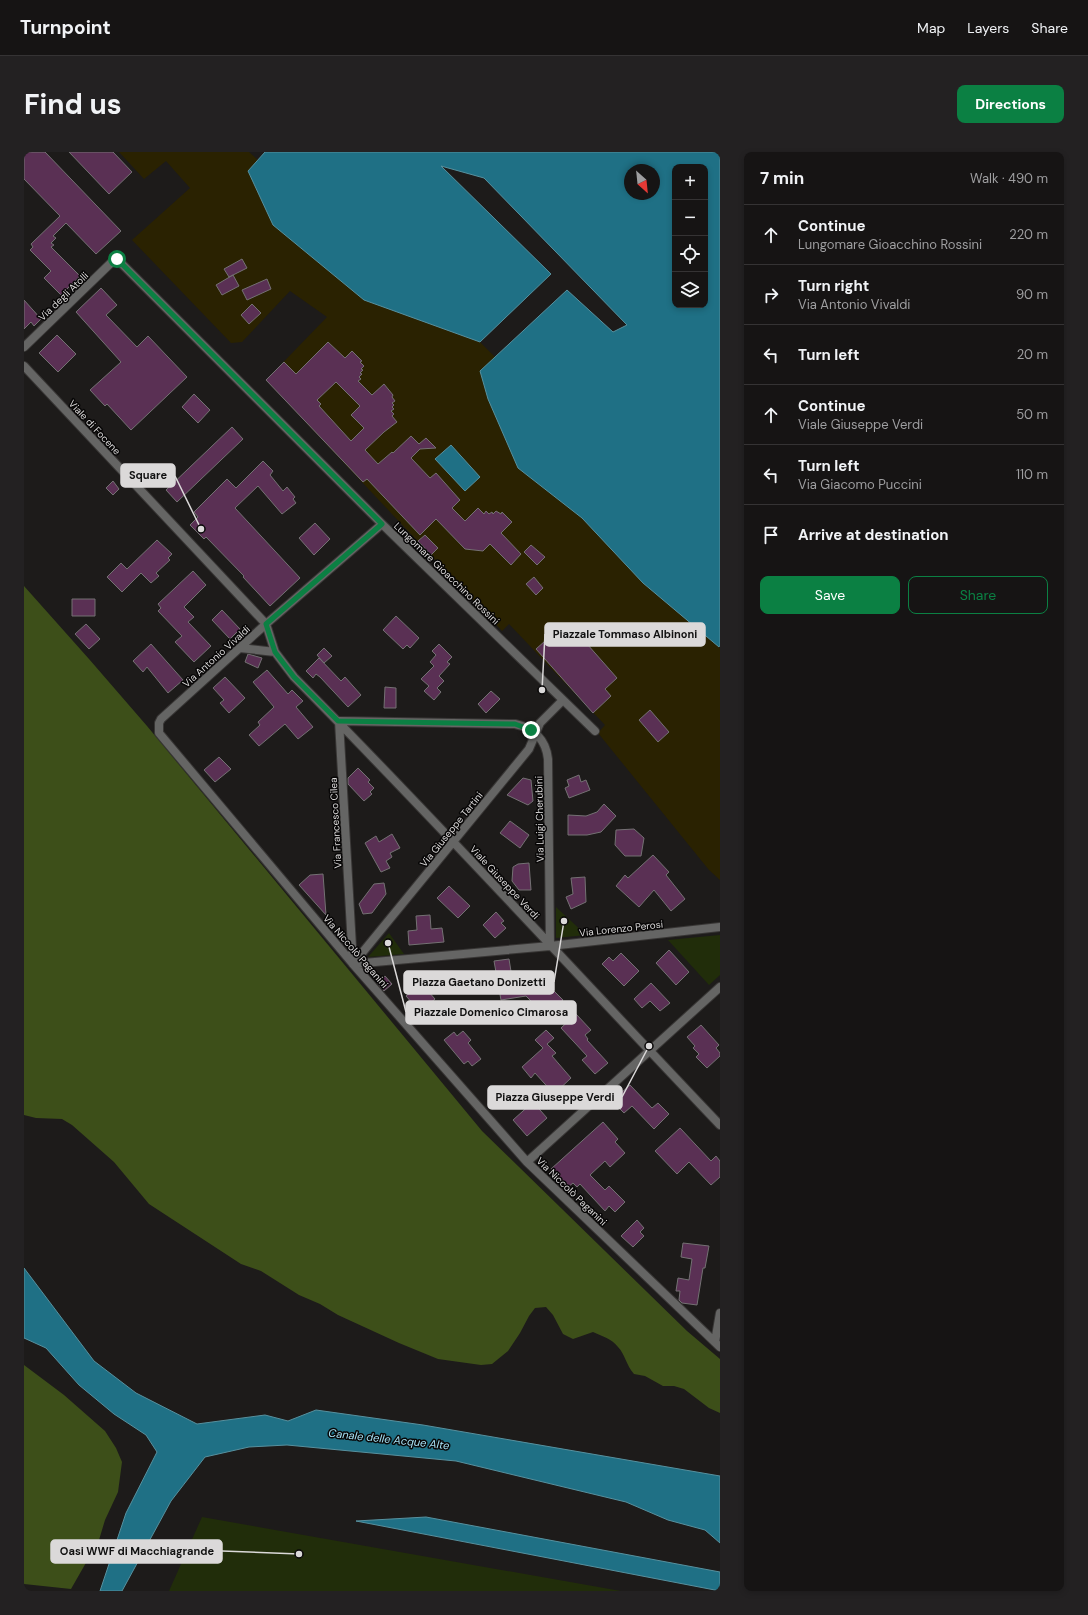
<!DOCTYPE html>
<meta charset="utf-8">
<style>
body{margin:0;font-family:"DM Sans",sans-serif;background:#232122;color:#f1f3f6}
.controls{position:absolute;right:12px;top:12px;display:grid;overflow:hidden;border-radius:8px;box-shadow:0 2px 6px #0003}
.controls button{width:36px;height:36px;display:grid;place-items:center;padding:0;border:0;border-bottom:1px solid #353334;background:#161414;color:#f1f3f6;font:20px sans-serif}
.compass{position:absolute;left:600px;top:12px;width:36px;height:36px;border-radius:50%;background:#161414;box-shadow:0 2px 6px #0003;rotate:153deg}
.stop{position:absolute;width:12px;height:12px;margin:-9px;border:3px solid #0b8043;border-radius:50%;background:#fff}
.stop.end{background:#0b8043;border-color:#fff;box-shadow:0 1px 4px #0008}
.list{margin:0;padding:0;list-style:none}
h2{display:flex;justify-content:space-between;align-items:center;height:52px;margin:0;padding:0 16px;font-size:17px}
h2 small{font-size:13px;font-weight:400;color:#9e9ea0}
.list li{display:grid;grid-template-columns:26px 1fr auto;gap:12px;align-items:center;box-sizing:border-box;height:60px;padding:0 16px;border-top:1px solid #353334}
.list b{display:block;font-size:15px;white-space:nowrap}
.list p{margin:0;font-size:13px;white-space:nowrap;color:#9e9ea0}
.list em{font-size:13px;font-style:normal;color:#9e9ea0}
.actions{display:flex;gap:8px;padding:12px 16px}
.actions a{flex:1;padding:9px 0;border:1px solid #0b8043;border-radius:8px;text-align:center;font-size:14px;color:#0b8043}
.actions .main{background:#0b8043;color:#fff}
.icon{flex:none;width:22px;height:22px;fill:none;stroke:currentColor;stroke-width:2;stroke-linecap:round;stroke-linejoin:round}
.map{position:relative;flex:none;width:696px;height:1439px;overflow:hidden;border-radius:8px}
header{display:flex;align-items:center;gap:24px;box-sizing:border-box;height:56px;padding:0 20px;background:#161414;border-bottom:1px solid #353334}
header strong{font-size:19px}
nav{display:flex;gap:22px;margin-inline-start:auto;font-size:14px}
.intro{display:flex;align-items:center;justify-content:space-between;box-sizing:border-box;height:96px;padding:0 24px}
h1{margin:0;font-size:28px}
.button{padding:10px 18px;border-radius:8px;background:#0b8043;color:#fff;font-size:14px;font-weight:700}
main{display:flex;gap:24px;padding:0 24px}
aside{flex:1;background:#161414;border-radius:8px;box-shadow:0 2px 6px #0003}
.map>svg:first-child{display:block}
.green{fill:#212d0a}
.forest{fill:#3d4f19}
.sand{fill:#2a2201}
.water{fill:#1f7085;stroke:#57909e;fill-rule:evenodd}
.building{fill:#5a3054;stroke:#747173;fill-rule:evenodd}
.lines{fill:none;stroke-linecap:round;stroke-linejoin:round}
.minor-casing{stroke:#383635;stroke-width:10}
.minor{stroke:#656564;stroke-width:8}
.route{stroke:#0b8043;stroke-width:5}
.labels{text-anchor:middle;stroke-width:3;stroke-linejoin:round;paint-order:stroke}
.street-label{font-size:10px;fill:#dbd9d9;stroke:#070606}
.water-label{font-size:11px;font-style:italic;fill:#a7e3f7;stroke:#070606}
.leader{fill:none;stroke:#dbd9d9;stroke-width:1.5}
.callout-dot{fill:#dbd9d9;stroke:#070606;stroke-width:1.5}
.callout{fill:#dbd9d9;stroke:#dbd9d9;stroke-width:1.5}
.callout-label{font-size:11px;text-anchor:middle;font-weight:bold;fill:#111}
</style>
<header>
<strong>Turnpoint</strong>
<nav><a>Map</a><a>Layers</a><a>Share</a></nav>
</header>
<div class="intro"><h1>Find us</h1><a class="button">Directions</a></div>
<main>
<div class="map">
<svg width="696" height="1439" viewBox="0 0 696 1439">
<rect width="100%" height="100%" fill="#1d1b1a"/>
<path class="green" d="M532,755L562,783L532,786Z
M365,781L380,802L344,805Z
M696,783V823L685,833L644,788Z
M178,1365L597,1439H145Z"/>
<path class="forest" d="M0,434L65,507L123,574L458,979L663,1179L696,1207V1261L685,1256L660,1237L650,1234H639L621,1224L610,1222C602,1213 601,1202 594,1195C588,1187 578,1184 569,1180L549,1187L539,1182L529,1163L522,1155L511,1156L505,1164L496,1181L484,1199L468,1212L457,1213L414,1207L375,1191L314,1163L296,1152L275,1143L237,1119L217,1112L125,1052L90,1010L48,973L38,967L12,966L0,963Z
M0,1213L40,1243L81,1279L92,1296L98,1310L94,1340L81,1368L75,1388L47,1437L0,1432Z"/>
<path class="sand" d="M95,0H225L234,8L224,19L340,148L456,190L471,205L456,219L494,316L558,366L619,431L696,496V728L685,718L574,581L581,573L485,472L478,479L242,228L303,165L266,139L218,190L207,191L108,88L166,36L142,9L120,27Z"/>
<path class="water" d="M241,0H696V493L695,495L619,431L558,366L494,316L464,247L456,219L543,138L589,180L603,173L460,26L417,14L527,122L456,190L340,148L249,73L224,19ZM651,15H681V153H651ZM606,18H630V42H606Z
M427,293L456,325L441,339L411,307Z
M0,1116L70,1209L112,1241L173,1272L241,1263L264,1269L292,1258L399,1273L696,1324V1391L681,1378L644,1368L602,1350L432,1309L263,1293L225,1295L181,1305L147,1349L98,1439H76L102,1361L133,1300L122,1283L90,1262L55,1233L22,1196L0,1186Z
M402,1365L696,1420V1439L332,1369Z"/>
<path class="building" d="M0,0H21L97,79L72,102L42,71L29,84L32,86L27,91L30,93L27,95L56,124L37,143L20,126L27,119L6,98L9,95L7,92L36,64L0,27Z
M45,0H89L108,20L85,42Z
M218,107L223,116L205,125L200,117Z
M209,123L215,134L198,143L192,133Z
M243,127L247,137L223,148L218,138Z
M77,136L93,153L82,163L113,195L124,184L163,225L107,278L83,252L81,254L66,238L97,210L52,160Z
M0,148L17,167L10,174L7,170L0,177Z
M228,152L237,161L225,172L217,163Z
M33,183L52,202L34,220L15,201Z
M304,190L321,206L328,199L338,209L336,210L340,214L337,217L339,218L336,221L338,222L335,225L337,227L334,229L348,243L360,232L369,243L368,245L371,249L368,251L370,253L368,255L370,257L367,259L370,262L368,264L373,270L360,280L341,298L354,312L368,300L369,301L387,284L395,292L402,286L412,296L396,297L387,306L406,326L412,321L436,348L428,356L441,369L454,356L460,362L462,359L465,362L468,360L469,362L472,359L477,362L478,360L488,370L477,381L497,402L487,413L466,392L459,399L441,397L412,367L396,383L343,327L339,330L242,228L260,210L272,222ZM312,230L336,254L327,263L340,276L327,289L295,254L297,252L293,248Z
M170,242L186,258L174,271L158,255Z
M208,275L219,287L153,350L142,338Z
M239,309L249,319L246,323L259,339L263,335L271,345L269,347L272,351L258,362L234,334L211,356L276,426L246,454L219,425L220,424L182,385L180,387L166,373L174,365L170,360L203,327L212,336Z
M89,329L95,337L89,343L82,336Z
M291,371L306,387L290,403L275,386Z
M401,383L414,396L407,403L394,389Z
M133,388L148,402L144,406L146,408L132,421L135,424L127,431L117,421L98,440L83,425L97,411L103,417Z
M507,393L521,405L513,413L500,400Z
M169,419L182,433L160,455L170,465L164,470L187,494L170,510L151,490L158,484L134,459L137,456L134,452Z
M510,425L519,436L512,443L502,432Z
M48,447H71V464H48Z
M198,458L216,477L206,487L188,468Z
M372,464L395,486L386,496L383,493L379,497L359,478Z
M62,472L76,487L65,497L51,482Z
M539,473L552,487L556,484L593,526L581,537L587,544L569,561L512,497Z
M127,492L159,528L144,541L123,515L119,520L109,509Z
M415,492L428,505L423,510L426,512L415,524L420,529L413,536L417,540L410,548L400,539L405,534L397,527L410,514L406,510L412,503L408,499Z
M300,496L308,504L300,511L293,503Z
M224,502L238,506L234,516L221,510Z
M295,506L317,529L321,525L337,543L324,555L296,525L292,522L289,526L282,519Z
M243,518L264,542L268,538L279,549L272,555L289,575L274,587L261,572L235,594L225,583L236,573L234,570L250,555L229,530Z
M201,525L221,546L205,561L196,551L200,548L189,536Z
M361,535L372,536V556H360Z
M467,539L476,547L462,561L454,552Z
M626,558L645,580L634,590L615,568Z
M195,605L207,617L191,630L180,618Z
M334,616L346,628L344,630L350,636L346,640L348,642L340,649L324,632V626Z
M555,623L557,630L562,628L566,638L545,646L541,636L545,634L543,628Z
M499,626L507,628L509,649L504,653L483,643Z
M580,652L592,664L577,680L563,683H544V663L562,664L573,660Z
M486,669L505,683L496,696L476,681Z
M610,677L620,686L617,704H601L591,693L592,678Z
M368,682L376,696L366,701L368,705L362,709L366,716L357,720L341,691L352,684L355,690Z
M629,703L645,720L642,723L661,747L647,759L630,738L615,755L592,734L601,723L604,726Z
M505,711L507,738H495L488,729L489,715L494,712Z
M299,722L302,763L275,733L286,723Z
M561,725L562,750L547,757L542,745L549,742L547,726Z
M360,731L362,742L348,761L339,762L335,752L350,732Z
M425,734L446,754L434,766L413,746Z
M472,760L480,769L477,771L482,776L471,786L459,773Z
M406,763L407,777L418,776L420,790L385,793L384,779L393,778L392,764Z
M645,798L665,820L652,833L632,811Z
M597,801L615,819L600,834L578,812L585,805L589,809Z
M485,807L490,838L510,819L539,848L522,864L502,844L477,848L470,809Z
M361,824L368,832L360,839L353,831Z
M397,831L411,847L396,860L382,844Z
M627,831L646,851L636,859L626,849L618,856L610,847Z
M552,862L567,878L561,883L564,887L563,888L584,911L571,922L558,908L563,904L537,876Z
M677,873L695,893L692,896L696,901V904L683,916L672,905L675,902L669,896L671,894L663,885Z
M522,878L530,886L523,892L532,901L528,904L547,926L530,942L511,921L507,926L498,915L519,896L511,888Z
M439,879L447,888L444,891L457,907L448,914L444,909L440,912L420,888L430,880L433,884Z
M606,933L628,956L634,951L645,962L630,977L608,954L600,961L588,949Z
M509,950L523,966L503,984L489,968Z
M579,970L594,987L591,990L601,1001L586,1015L581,1009L566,1023L581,1038L585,1034L601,1050L591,1060L585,1054L581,1059L556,1032L553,1035L549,1031L544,1035L527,1017Z
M656,976L687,1009L692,1004L696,1009V1025L687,1033L665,1010L653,1022L631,999Z
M613,1068L620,1076L616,1080L620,1084L609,1095L597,1084Z
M659,1091L685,1094L681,1116H679L673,1153L658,1151L655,1148L656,1139H652L654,1126L665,1128L668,1107L657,1105Z"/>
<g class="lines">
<defs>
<path id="minor" d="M0,195L91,107H93L358,372L571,579
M0,214L242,472L251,500L216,496
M358,372L242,472L137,567L135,571V581L329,812L503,1010L696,1195
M251,500L270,525C415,671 554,824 696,973
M526,794L524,607C522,588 510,576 491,572L315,569L329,812L526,794L696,775
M329,812L505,597L516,571L539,548
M503,1010L696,835
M691,1190L696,1161"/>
</defs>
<use href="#minor" class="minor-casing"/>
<use href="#minor" class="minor"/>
</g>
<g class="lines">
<path class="route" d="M93,107L358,372L242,472L251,500L270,525L314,569L491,572L507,578"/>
</g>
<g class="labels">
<g class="street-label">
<text transform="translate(39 144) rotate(-44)" y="4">Via degli Atolli</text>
<text transform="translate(71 275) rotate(47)" y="4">Viale di Focene</text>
<text transform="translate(423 421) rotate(44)" y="4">Lungomare Gioacchino Rossini</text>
<text transform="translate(192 504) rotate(-42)" y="4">Via Antonio Vivaldi</text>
<text transform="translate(515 667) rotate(-91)" y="4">Via Luigi Cherubini</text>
<text transform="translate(311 671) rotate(-93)" y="4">Via Francesco Cilea</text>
<text transform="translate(427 677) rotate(-51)" y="4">Via Giuseppe Tartini</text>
<text transform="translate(481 730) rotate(47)" y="4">Viale Giuseppe Verdi</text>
<text transform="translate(597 776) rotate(-6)" y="4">Via Lorenzo Perosi</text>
<text transform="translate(332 799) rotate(49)" y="4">Via Niccolò Paganini</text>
<text transform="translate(548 1039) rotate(44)" y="4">Via Niccolò Paganini</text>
</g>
<g class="water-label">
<text transform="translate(365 1287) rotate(6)" y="4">Canale delle Acque Alte</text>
</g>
</g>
<path class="leader" d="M177 377L151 324M518 538L521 482M540 769L530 830M364 791L382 860M625 894L598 945M275 1402L198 1399"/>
<g class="callout-dot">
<circle cx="177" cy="377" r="4"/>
<circle cx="518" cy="538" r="4"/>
<circle cx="540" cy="769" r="4"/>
<circle cx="364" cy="791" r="4"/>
<circle cx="625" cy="894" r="4"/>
<circle cx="275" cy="1402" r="4"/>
</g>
<g class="callout">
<rect x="97" y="312" width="54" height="23" rx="4"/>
<rect x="521" y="471" width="160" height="23" rx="4"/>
<rect x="380" y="819" width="150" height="23" rx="4"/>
<rect x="382" y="849" width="170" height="23" rx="4"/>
<rect x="464" y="934" width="134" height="23" rx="4"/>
<rect x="27" y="1388" width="171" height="23" rx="4"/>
</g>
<g class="callout-label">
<text x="124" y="327">Square</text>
<text x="601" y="486">Piazzale Tommaso Albinoni</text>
<text x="455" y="834">Piazza Gaetano Donizetti</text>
<text x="467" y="864">Piazzale Domenico Cimarosa</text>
<text x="531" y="949">Piazza Giuseppe Verdi</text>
<text x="113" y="1403">Oasi WWF di Macchiagrande</text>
</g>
</svg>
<div class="controls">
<button>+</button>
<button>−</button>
<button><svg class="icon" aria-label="locate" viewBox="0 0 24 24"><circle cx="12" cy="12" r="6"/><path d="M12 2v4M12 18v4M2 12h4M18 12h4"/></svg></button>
<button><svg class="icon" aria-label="layers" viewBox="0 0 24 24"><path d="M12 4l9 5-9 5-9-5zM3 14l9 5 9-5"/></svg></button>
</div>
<svg class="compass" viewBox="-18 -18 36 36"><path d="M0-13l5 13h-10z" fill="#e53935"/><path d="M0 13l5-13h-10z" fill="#9e9ea0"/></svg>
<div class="stop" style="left:93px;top:107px"></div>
<div class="stop end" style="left:507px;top:578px"></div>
</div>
<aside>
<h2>7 min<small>Walk · 490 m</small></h2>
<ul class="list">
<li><svg class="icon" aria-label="ahead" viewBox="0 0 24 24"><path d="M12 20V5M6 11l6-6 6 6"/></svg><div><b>Continue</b><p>Lungomare Gioacchino Rossini</p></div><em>220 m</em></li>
<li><svg class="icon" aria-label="right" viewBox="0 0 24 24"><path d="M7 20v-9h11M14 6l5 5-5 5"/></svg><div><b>Turn right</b><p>Via Antonio Vivaldi</p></div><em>90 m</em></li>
<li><svg class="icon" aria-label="left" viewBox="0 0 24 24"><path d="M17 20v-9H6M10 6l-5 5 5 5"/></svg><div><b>Turn left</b></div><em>20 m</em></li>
<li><svg class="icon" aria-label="ahead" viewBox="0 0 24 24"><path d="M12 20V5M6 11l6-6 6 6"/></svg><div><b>Continue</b><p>Viale Giuseppe Verdi</p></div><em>50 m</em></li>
<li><svg class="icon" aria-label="left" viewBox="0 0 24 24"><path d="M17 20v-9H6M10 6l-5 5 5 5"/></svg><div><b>Turn left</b><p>Via Giacomo Puccini</p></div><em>110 m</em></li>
<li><svg class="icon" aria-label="arrive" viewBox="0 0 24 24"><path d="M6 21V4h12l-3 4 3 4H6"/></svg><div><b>Arrive at destination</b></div></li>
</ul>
<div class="actions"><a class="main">Save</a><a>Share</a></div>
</aside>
</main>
